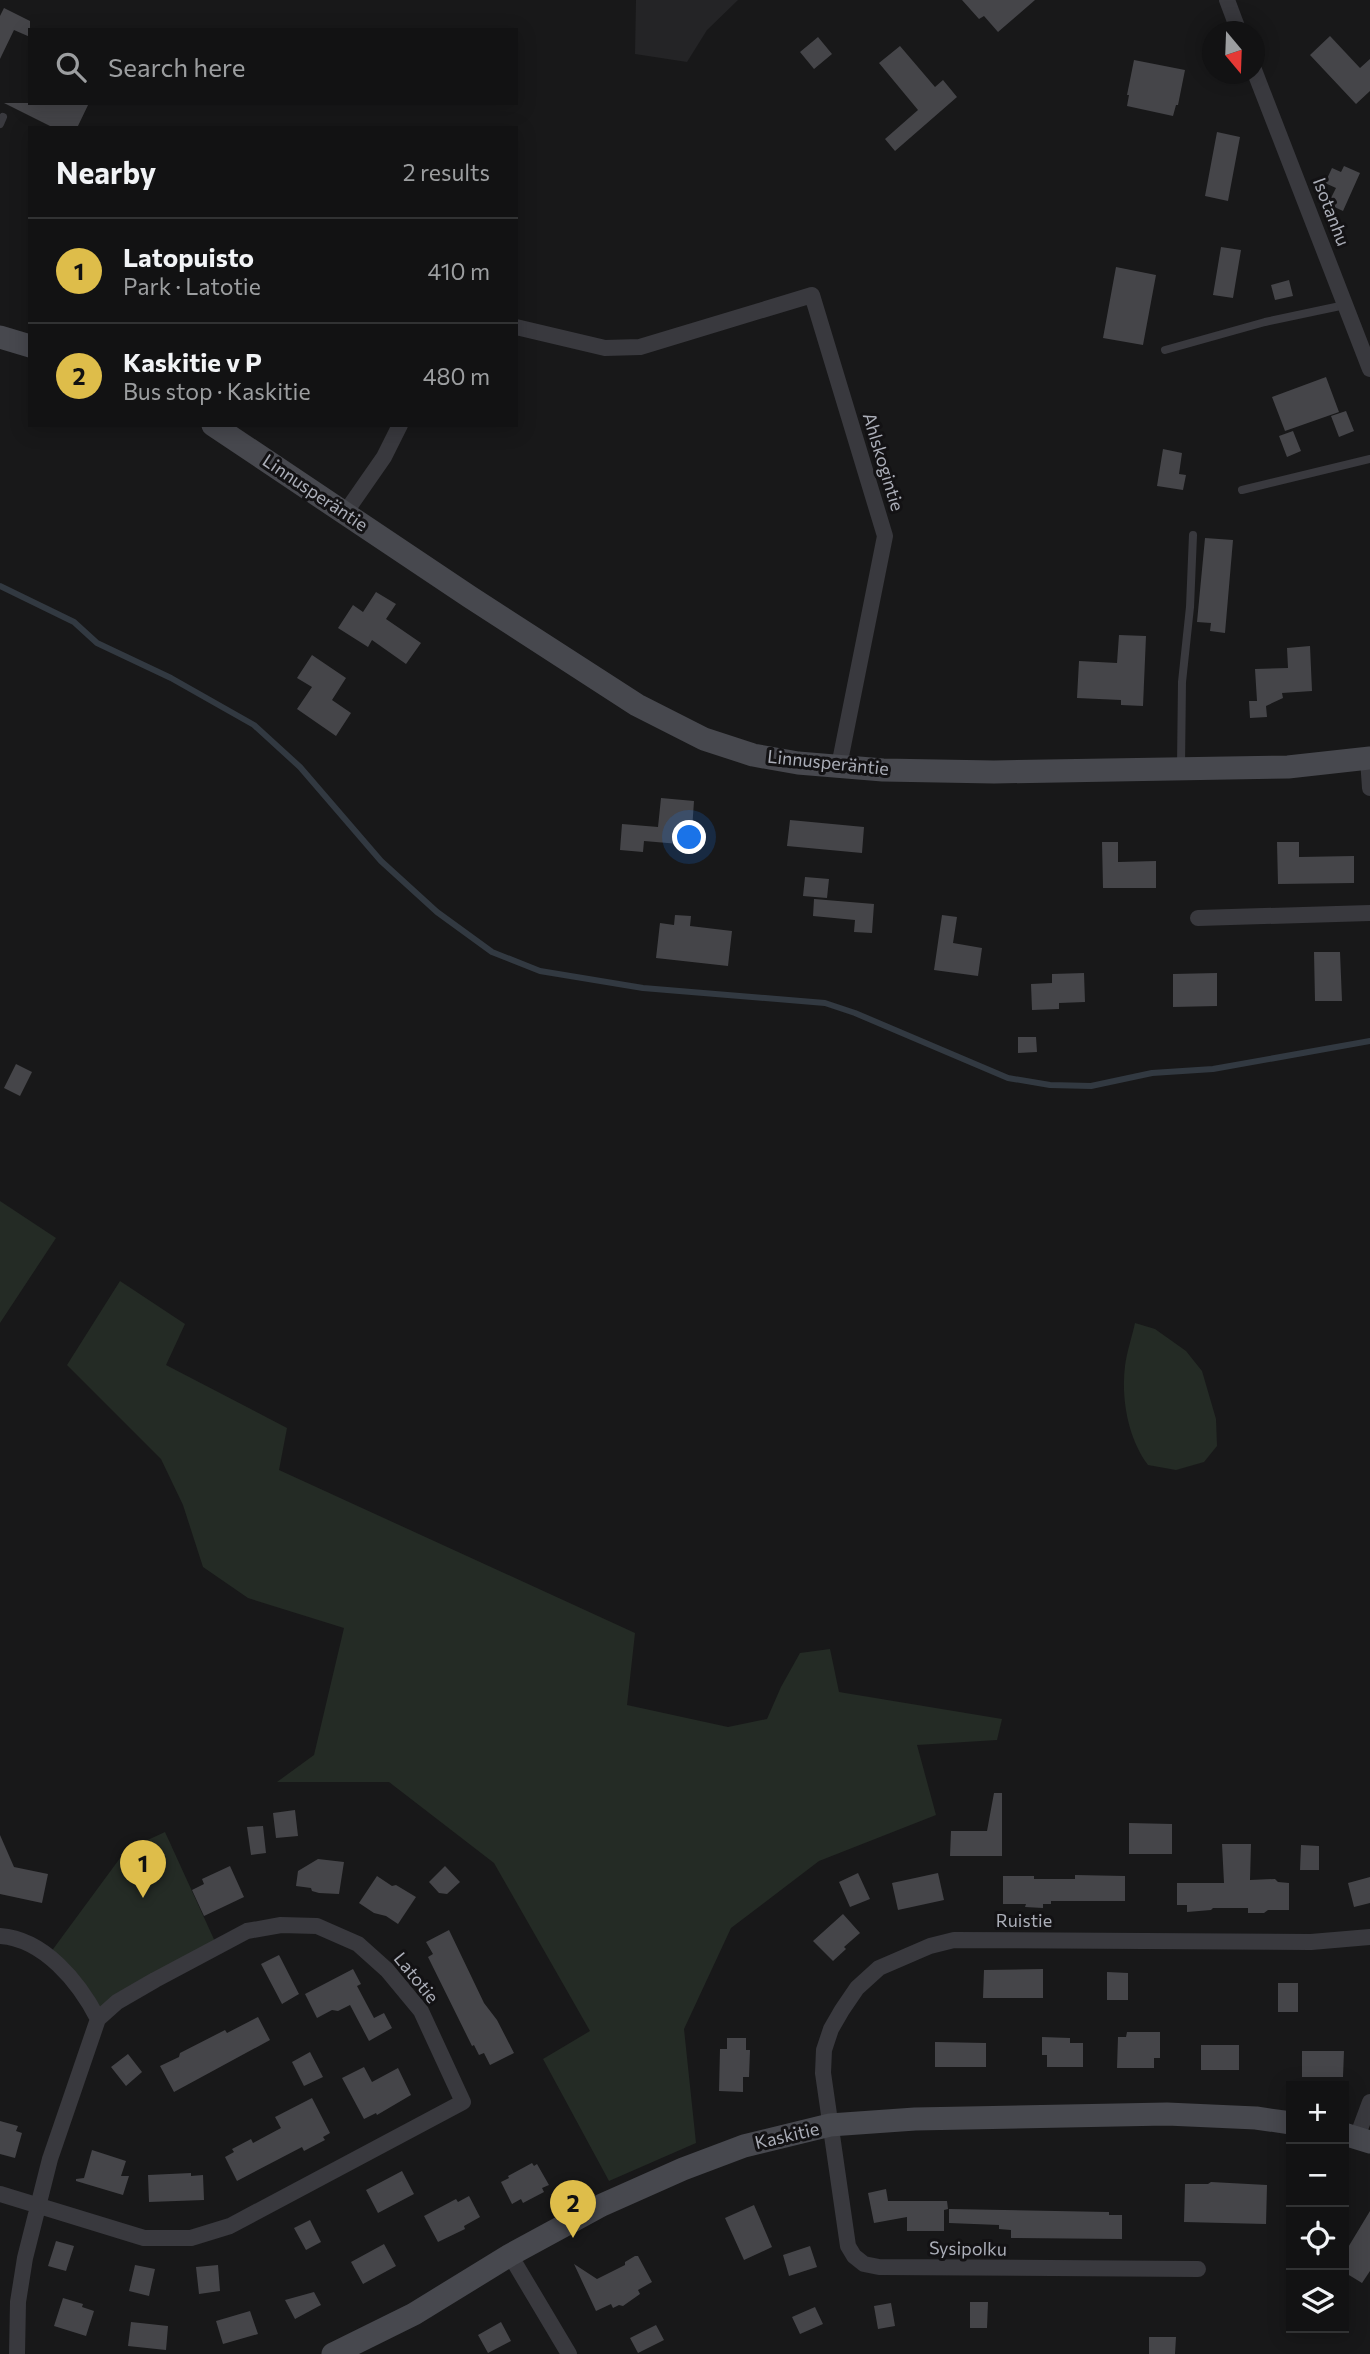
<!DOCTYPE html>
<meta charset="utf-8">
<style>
body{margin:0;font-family:Commissioner,sans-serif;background:#1f2021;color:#f1f3f6}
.controls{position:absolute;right:21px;bottom:21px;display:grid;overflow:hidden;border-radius:0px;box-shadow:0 4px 18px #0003}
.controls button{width:63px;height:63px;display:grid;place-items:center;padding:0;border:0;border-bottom:2px solid #313233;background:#121213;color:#f1f3f6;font:35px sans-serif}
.compass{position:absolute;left:1202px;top:21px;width:63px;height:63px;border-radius:50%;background:#121213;box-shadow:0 4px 18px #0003;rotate:161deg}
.you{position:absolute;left:690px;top:838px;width:24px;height:24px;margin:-18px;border:5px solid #fff;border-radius:50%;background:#1a73e8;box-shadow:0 0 0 10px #1a73e833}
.badge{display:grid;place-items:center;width:46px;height:46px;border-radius:50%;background:#debd4a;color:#111;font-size:23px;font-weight:700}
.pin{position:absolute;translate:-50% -58px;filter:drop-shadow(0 2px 4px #0008)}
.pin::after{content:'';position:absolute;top:37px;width:24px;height:21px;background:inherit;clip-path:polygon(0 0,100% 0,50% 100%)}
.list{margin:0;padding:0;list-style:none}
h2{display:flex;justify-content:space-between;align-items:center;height:91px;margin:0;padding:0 28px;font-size:30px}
h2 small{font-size:23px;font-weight:400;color:#9c9ea0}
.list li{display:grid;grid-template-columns:46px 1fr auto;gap:21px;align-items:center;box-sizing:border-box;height:105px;padding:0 28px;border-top:2px solid #313233}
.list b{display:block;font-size:26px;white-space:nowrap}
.list p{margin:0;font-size:23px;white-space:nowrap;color:#9c9ea0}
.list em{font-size:23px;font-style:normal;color:#9c9ea0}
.icon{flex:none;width:38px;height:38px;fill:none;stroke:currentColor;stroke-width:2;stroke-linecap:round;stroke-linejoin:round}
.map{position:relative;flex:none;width:1370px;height:2354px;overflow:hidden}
.search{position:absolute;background:#121213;box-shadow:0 4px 18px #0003;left:28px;top:28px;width:490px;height:77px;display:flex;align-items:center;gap:18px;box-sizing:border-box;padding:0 24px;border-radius:0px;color:#9c9ea0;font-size:26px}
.panel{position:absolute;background:#121213;box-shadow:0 4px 18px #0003;left:28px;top:126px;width:490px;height:301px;border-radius:0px}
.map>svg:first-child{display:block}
.built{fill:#242426}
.green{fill:#242b25}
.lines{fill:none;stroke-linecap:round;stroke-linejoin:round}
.stream{stroke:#323941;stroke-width:6}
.building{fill:#454549}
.lane{stroke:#39393e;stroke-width:8}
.street{stroke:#39393e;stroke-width:16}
.secondary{stroke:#47484e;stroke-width:23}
.labels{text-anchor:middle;stroke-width:6;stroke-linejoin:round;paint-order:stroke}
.street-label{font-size:18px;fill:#abaeb8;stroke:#131214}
</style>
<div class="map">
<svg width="1370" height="2354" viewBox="0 0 1370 2354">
<rect width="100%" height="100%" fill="#181819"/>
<path class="built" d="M636,0H738L707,30L687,62L635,54Z"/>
<path class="green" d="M0,1201L56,1238L0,1323Z
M120,1281L185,1324L166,1365L287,1428L279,1470L635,1633L627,1705L728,1727L767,1719L781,1687L800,1653L830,1649L839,1692L1002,1719L997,1740L917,1745L936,1815L819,1861L731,1928L684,2029L696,2143L609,2181L543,2059L590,2031L494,1863L389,1782H277L314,1755L344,1628L248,1598L203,1567L183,1505L161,1459L67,1365Z
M1135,1323L1155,1329L1186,1351L1202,1371L1216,1419L1217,1446L1204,1462L1176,1470L1148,1465C1128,1438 1121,1399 1125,1366C1127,1351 1132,1337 1135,1323Z
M165,1832L217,1946L98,2019L48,1956L126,1850Z"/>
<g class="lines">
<path class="stream" d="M0,586L74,622L97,643L171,678L254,725L300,767L381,861L437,912L492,952L540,971L643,988L825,1003L855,1013L1008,1078L1050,1085L1091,1086L1152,1073L1213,1069L1370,1041"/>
</g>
<path class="building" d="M962,0H1035L998,32L984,16L979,19Z
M4,8L30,21V37L14,30L0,59V16Z
M1330,36L1360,68L1370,59V91L1356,104L1310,55Z
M818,37L832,54L814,69L800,52Z
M900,46L935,87L943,80L957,97L895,151L885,139L918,110L879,63Z
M1134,60L1185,70L1178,105H1176L1173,116L1127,106L1129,95H1127Z
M4,103H89L77,128H54Z
M1217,132L1240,137L1228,201L1205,196Z
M1344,166L1360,173L1343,211L1328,204L1336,188L1325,183L1332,168L1341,172Z
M1221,247L1241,250L1233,298L1213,295Z
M1116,267L1156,275L1143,345L1103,338Z
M1289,280L1293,296L1275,300L1271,285Z
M1326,377L1339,412L1285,431L1272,397Z
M1346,411L1354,431L1339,437L1331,416Z
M1293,431L1301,451L1287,457L1279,436Z
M1163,449L1182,453L1179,474L1186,475L1183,490L1157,486Z
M1205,538L1233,540L1225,633L1210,631L1211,623L1197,622Z
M376,592L396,604L386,619L421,643L406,664L372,640L368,647L338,628L353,605L363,612Z
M1119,635L1146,636L1143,706L1121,705V700L1077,698L1079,661L1117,663Z
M1310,646L1312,691L1282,693L1283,698L1266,706L1267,717L1250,718L1249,701H1257L1255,669L1288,668L1287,648Z
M312,655L346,678L332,700L351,713L336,736L297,709L312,687L297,678Z
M661,798L694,801L691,845L644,841L643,852L620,850L622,824L658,827Z
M790,820L864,827L862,853L787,846Z
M1102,842H1118V862L1156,861V888H1103Z
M1277,842H1299V857L1354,856V883L1278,884Z
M805,877L829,879L827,898L803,896Z
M814,899L874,904L872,933L854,932L855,920L813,916Z
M675,915L691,916L690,926L732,931L728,966L656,958L660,923L674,925Z
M942,915L957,917L953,943L982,948L978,976L934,970Z
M1314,952H1340L1342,1001H1315Z
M1084,973L1085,1002L1059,1003V1009L1032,1010L1031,984L1052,983V974Z
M1217,973V1006L1173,1007V974Z
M1018,1037H1036L1037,1052L1018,1053Z
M16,1064L32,1072L20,1096L4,1088Z
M994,1793H1002V1856H950L951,1831H987Z
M295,1810L298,1836L276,1838L273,1813Z
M1129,1823L1172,1824V1854H1129Z
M263,1826L266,1853L251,1855L247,1827Z
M0,1835L14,1867L48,1874L42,1903L0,1894Z
M1222,1844H1251L1250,1880L1275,1879L1278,1882L1289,1883V1910H1268L1264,1913H1248V1908H1213L1211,1910L1187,1912V1905H1177V1883H1224Z
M1301,1845L1319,1846V1870H1300Z
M318,1859L344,1862L339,1894L319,1893L312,1891L311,1888L296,1886L298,1871Z
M230,1866L244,1897L204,1916L192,1890L204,1884L202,1879Z
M445,1866L460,1882L447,1894L439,1893L429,1882Z
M858,1873L870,1899L850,1907L839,1882Z
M938,1873L944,1900L898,1910L892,1883Z
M1075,1875L1125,1876V1901H1051V1904H1043V1908L1025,1907L1026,1904H1003V1876H1034V1879H1075Z
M377,1876L392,1886L396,1885L416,1897L398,1924L386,1916L374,1913L359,1903Z
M1370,1877V1903L1354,1907L1348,1883Z
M843,1914L860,1933L844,1947L846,1949L833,1961L813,1941Z
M449,1930L484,2003L497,2020L514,2053L490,2065L484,2053L479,2055L474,2045L472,2046L428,1957L433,1954L426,1942Z
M279,1955L299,1994L282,2004L261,1964Z
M353,1969L361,1984L357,1986L374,2018L384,2013L392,2028L369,2041L350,2005L338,2011L332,2010L317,2018L305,1994Z
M1043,1969V1998H983L984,1970Z
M1107,1972L1128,1973V2000H1107Z
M1278,1983H1298V2012H1278Z
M258,2017L270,2040L174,2092L160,2066L179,2057L180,2053L225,2030L227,2033Z
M1127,2032H1160V2058H1154V2068H1117L1118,2037H1126Z
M1042,2037L1070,2038V2043H1083V2067H1047V2055H1042Z
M727,2038H746V2050H750L749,2077H743V2092L719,2091L720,2049H727Z
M935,2042L986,2043V2067H935Z
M1201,2045H1239V2070H1201Z
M1302,2051H1344L1343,2077H1302Z
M310,2052L323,2077L304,2086L292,2062Z
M128,2054L142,2072L126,2086L111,2067Z
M364,2067L372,2082L398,2068L411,2095L377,2115L376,2113L364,2119L342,2078Z
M312,2098L330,2133L323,2137L325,2140L304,2151L302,2147L237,2181L225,2157L234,2152L232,2149L251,2139L253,2143L281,2128L275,2117Z
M0,2121L18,2126L16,2131L22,2133L15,2158L0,2154Z
M92,2150L126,2161L121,2176H129L123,2195L76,2181V2179L84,2178Z
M532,2163L534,2166L537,2164L549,2185L542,2188L544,2192L523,2203L521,2199L512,2204L501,2182L509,2178L508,2176Z
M402,2171L414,2194L378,2213L366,2190Z
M191,2173V2176L203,2175L204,2200L149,2202L148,2175Z
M1211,2182L1267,2185L1266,2224L1184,2222L1185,2184H1208Z
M886,2189L888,2201H947L948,2209L944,2210V2231H907V2217L874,2223L868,2193Z
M469,2196L480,2217L464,2226L465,2229L438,2242L424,2216L456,2199L458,2202Z
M754,2205L772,2247L744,2260L725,2218Z
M949,2209L1109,2212V2215H1122V2239L1011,2238V2230L999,2229V2225L949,2223Z
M1370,2211V2271L1362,2283L1344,2272V2254Z
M310,2220L321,2242L306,2250L294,2228Z
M56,2241L74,2246L66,2271L48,2266Z
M384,2244L396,2266L363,2284L351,2262Z
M810,2246L817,2267L789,2276L783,2255Z
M635,2256H638L652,2282L638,2290L640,2294L623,2306L619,2305L613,2308L611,2304L596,2311L574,2264L597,2279L625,2265V2262Z
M135,2265L155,2269L149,2296L129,2291Z
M218,2265L220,2291L199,2294L196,2267Z
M314,2292L321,2305L295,2319L285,2300Z
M63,2298L83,2304L82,2307L94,2311L86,2336L54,2326Z
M970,2302H988L987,2328H970Z
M891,2303L895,2326L878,2329L874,2306Z
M815,2307L823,2324L800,2334L792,2317Z
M250,2311L258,2334L223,2344L216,2321Z
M131,2322L168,2326L166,2350L128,2346Z
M501,2322L511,2341L488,2353L478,2335Z
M656,2325L664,2340L638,2353L630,2338Z
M1149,2337H1176L1175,2354H1149Z"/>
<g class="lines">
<path class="lane" d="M0,124L3,117
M1165,350L1265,322L1345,305
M1242,490L1370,459
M1181,766L1182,682L1190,607L1193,535"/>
<path class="street" d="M1227,0L1239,32
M1254,70L1370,369
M516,327L605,348L640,347L812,295L885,536L839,766
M345,513L384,457L400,425
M1368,759L1370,788
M1198,918L1370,913
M0,1936C44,1939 79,1982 98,2019
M1357,2137L1370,2102
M0,2194L144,2238H191L230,2226L463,2102L421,2011L387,1970L358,1944L317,1926L281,1925L247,1931L155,1980L117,2002L98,2019L50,2159L25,2258L18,2302L17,2354
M510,2255L569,2354
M1198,2269L879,2267L864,2264L854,2256L848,2246L823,2073L824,2050L831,2029L842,2010L857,1988L879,1968L930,1946L954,1940L1311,1942L1370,1937"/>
<path class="secondary" d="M0,337L30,346
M213,425L470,597L637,705L704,739L753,755L798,763L883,770L994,772L1288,767L1370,758
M1344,2134L1370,2142
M333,2354L414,2314L510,2255L602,2205L683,2169L744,2146L830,2125L915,2119L1167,2114L1256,2118L1291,2123"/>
</g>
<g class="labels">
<g class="street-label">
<text transform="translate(1331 212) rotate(69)" y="6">Isotanhu</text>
<text transform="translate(883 462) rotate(73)" y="6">Ahlskogintie</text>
<text transform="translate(315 493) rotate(34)" y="6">Linnusperäntie</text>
<text transform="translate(828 763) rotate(6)" y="6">Linnusperäntie</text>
<text x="1024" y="1927">Ruistie</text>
<text transform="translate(416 1978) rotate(51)" y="6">Latotie</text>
<text transform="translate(787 2136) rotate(-13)" y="6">Kaskitie</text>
<text transform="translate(968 2249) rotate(1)" y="6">Sysipolku</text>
</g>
</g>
</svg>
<div class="controls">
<button>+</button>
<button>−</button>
<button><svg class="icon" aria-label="locate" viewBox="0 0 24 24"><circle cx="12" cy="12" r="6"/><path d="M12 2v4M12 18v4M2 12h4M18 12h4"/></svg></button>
<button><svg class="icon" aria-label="layers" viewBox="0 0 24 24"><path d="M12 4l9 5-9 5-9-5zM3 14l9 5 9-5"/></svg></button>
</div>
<svg class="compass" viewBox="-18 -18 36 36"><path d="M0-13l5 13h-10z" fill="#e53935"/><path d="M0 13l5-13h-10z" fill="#9c9ea0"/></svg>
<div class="you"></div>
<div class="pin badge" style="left:143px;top:1898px">1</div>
<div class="pin badge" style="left:573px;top:2238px">2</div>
<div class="search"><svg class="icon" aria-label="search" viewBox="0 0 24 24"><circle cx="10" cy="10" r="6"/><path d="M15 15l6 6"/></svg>Search here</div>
<section class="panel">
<h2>Nearby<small>2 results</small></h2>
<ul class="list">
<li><span class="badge">1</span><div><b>Latopuisto</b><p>Park · Latotie</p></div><em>410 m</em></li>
<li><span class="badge">2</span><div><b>Kaskitie v P</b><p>Bus stop · Kaskitie</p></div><em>480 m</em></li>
</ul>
</section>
</div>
